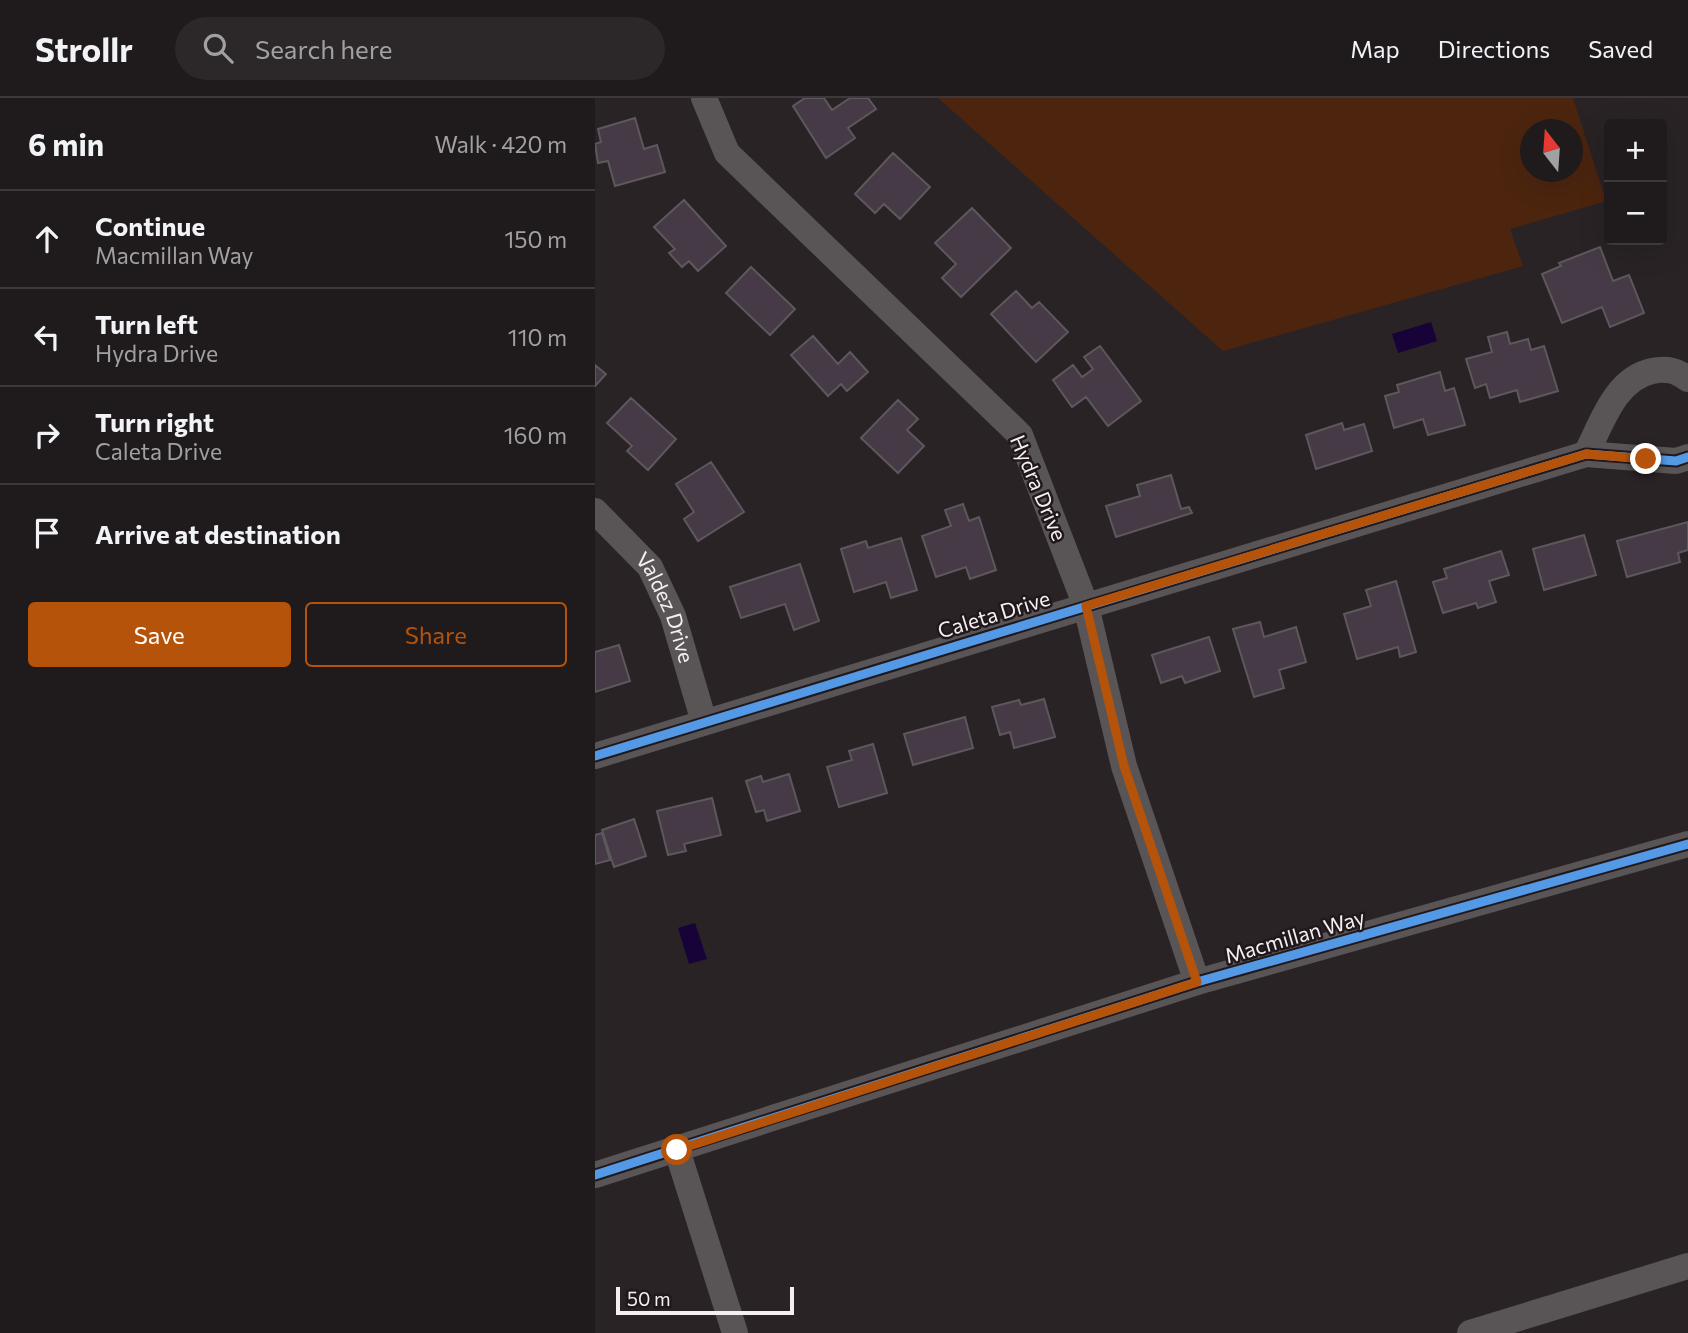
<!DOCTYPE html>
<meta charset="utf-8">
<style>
body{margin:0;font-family:Commissioner,sans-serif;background:#2c2729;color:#f1f3f6}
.controls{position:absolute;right:21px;top:21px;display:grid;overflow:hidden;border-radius:7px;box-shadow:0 7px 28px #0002}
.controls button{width:63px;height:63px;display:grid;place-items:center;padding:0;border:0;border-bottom:2px solid #3c383b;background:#1f1a1c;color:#f1f3f6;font:35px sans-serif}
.compass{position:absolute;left:925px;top:21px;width:63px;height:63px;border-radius:50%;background:#1f1a1c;box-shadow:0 7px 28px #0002;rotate:343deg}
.scale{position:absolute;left:21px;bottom:18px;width:178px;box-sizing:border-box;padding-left:7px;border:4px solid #f6eff2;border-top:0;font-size:19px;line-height:24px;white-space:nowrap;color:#f6eff2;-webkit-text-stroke:5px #21181c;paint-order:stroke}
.stop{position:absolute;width:21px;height:21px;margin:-16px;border:5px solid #b45309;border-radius:50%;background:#fff}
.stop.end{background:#b45309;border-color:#fff;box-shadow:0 2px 7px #0008}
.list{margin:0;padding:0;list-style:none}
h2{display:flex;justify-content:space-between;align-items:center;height:91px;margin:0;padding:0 28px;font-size:30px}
h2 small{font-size:23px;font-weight:400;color:#a1a1a3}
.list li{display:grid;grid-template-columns:46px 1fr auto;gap:21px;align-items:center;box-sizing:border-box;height:98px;padding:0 28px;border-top:2px solid #3c383b}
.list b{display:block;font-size:26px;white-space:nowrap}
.list p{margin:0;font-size:23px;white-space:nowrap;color:#a1a1a3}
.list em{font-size:23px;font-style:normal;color:#a1a1a3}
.actions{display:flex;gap:14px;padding:21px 28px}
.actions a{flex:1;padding:16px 0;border:2px solid #b45309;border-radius:7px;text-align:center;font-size:24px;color:#b45309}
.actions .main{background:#b45309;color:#fff}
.icon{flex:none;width:38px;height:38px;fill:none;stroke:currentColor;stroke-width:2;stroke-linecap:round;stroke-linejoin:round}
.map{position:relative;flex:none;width:1093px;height:1235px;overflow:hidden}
header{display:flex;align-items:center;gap:42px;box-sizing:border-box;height:98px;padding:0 35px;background:#1f1a1c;border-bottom:2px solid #3c383b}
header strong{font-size:33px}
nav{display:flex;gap:38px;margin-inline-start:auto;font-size:24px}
.search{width:490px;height:63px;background:#2c2729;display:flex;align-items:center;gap:18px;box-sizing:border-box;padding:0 24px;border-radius:38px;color:#a1a1a3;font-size:26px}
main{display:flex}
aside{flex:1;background:#1f1a1c}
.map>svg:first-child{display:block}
.green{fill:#4d250f;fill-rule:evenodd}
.water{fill:#170337}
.building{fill:#453a45;stroke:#5c585b;stroke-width:2}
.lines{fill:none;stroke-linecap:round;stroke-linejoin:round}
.minor{stroke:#595556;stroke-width:26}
.cycleway-casing{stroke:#21181c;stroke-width:13}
.cycleway{stroke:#5399e6;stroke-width:9}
.route{stroke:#b45309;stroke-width:9}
.labels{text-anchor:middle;stroke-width:5;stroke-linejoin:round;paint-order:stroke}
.street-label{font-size:21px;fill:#f6eff2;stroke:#21181c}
</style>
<header>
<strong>Strollr</strong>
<div class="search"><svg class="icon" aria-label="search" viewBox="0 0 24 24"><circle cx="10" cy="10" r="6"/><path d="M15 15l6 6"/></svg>Search here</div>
<nav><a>Map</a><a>Directions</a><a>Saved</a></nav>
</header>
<main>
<aside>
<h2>6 min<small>Walk · 420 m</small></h2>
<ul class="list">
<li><svg class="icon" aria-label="ahead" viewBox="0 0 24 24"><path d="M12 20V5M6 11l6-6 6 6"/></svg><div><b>Continue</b><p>Macmillan Way</p></div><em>150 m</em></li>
<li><svg class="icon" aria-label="left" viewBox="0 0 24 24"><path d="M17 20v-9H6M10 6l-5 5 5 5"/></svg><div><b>Turn left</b><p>Hydra Drive</p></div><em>110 m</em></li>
<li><svg class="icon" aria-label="right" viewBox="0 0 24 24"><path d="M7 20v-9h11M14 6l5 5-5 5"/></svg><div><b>Turn right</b><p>Caleta Drive</p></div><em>160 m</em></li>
<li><svg class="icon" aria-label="arrive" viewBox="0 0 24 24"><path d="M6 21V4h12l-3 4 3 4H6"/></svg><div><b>Arrive at destination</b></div></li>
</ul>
<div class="actions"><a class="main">Save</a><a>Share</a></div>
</aside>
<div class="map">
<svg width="1093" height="1235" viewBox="0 0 1093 1235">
<rect width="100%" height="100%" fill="#292326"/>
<path class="green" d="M343,0H978L1011,103L915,131L928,168L628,253ZM936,32H978V74H936Z"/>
<path class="water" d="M836,224L842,243L803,255L797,236Z
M100,825L112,861L94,866L83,830Z"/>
<path class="building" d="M210,0H229L237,12L255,0H273L281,11L253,30L260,40L231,60L198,8Z
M40,20L49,51L62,47L70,74L20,88L13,63L3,65L0,46L6,44L3,31Z
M298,55L335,89L305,121L289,106L280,115L260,96Z
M89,102L131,148L103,173L94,163L87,169L74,155L80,151L59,129Z
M377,110L416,150L366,199L347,180L361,166L340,145Z
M1005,149L1018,183L1034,177L1049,215L1015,229L1007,209L967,225L947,176L966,168L964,165Z
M156,169L200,211L175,237L131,195Z
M421,193L437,210L444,204L473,234L441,264L396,216Z
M912,234L915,246L933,241L936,252L949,248L963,293L925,304L922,292L895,300L891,286L880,290L871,261L897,254L893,239Z
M218,238L243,266L255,254L273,274L252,293L246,286L233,298L196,257Z
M505,248L546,303L513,328L491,299L477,309L458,282L478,267L487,279L498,271L489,259Z
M0,267L11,276L0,288Z
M845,274L850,293L859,290L870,327L833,337L828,321L799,330L790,298L804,294L802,287Z
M36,300L81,341L53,372L32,353L37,348L12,325Z
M303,302L323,321L312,332L329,348L303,375L266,340Z
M747,325L749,332L769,326L777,353L721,371L711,337Z
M116,364L149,414L103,443L89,421L99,414L81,386Z
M576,377L586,411L594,409L597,415L521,439L511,408L545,398L542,387Z
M368,406L374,423L384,419L401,472L375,481L371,469L341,479L327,438L356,428L350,412Z
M1093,424V452L1083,455L1085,464L1032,479L1022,443Z
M989,437L1001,477L949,492L938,451Z
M306,440L322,492L296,500L291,484L259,494L246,451L271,443L273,450Z
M906,453L914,477L894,483L901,504L883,510L881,505L848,515L838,484L852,480L849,471Z
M205,466L224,523L199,532L190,506L146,520L135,489Z
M801,483L821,554L805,559L803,549L762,561L749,516L776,508L771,492Z
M665,524L669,539L701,529L711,564L684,572L689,590L659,599L638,531Z
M614,539L625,573L590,585L587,578L566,585L557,557Z
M24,547L35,583L0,594V554Z
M449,601L460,639L419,650L415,634L405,637L397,609L424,602L426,607Z
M370,619L378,650L318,667L309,636Z
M278,646L292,695L244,709L232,669L257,662L254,653Z
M194,676L205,713L172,723L169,712L161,714L151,683L166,678L168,684Z
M117,700L126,737L89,746L91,753L73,757L62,713Z
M39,721L51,758L19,769L7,732Z
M7,735L15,762L0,766V737Z"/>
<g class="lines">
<g class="minor">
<path d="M109,0L132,55L425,337L491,508L529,668L602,884"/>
<path d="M991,356C1007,325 1020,281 1057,273C1071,270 1081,272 1093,281"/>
<path id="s1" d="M0,413L55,469L78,518L109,624"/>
<path d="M0,658L991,356L1081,363L1093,359"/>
<path d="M82,1052L140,1235"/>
<path d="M0,1077L602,884L1093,746"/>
<path d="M875,1235L1093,1168"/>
</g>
<defs>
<path id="cycleway" d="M0,658L991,356L1081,363L1093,359
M0,1077L602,884L1093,746"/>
</defs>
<use href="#cycleway" class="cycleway-casing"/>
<use href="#cycleway" class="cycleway"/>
</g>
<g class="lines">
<path class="route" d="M82,1052L602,884L529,668L491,508L991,356L1051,361"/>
</g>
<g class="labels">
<g class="street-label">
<text transform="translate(443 390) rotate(67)" y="7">Hydra Drive</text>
<text dy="7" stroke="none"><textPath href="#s1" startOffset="122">Valdez Drive</textPath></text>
<text transform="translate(399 517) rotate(-17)" y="7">Caleta Drive</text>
<text transform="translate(700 839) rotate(-16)" y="7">Macmillan Way</text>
</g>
</g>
</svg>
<div class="controls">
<button>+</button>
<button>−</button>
</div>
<svg class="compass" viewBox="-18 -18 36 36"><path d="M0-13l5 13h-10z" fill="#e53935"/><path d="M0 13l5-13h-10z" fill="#a1a1a3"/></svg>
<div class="scale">50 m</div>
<div class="stop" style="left:82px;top:1052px"></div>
<div class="stop end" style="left:1051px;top:361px"></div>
</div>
</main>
